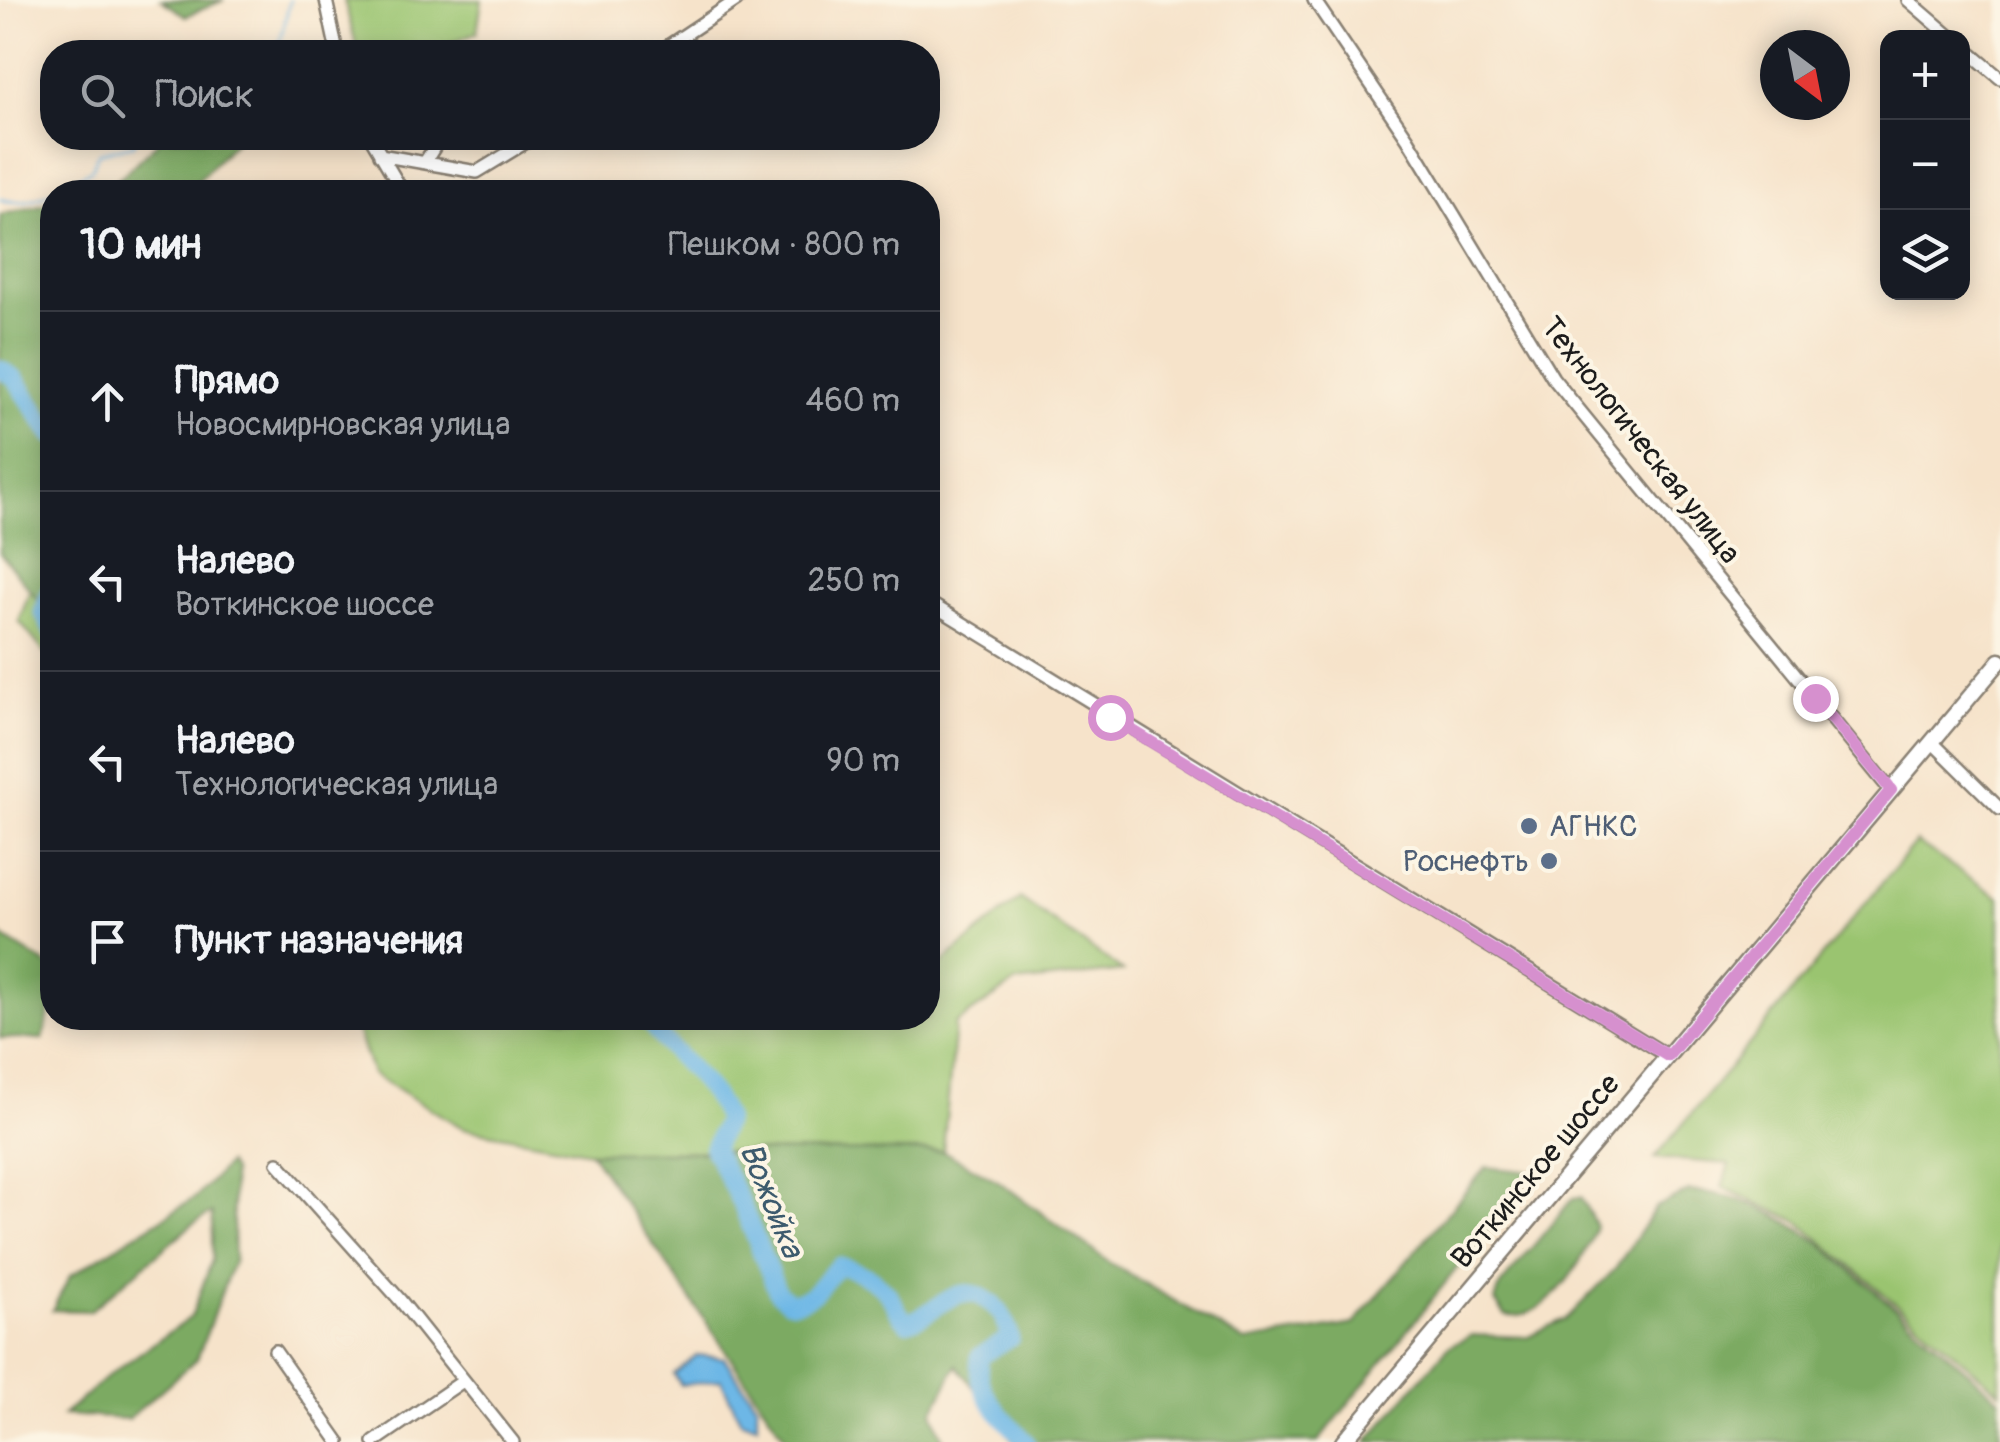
<!DOCTYPE html>
<html lang="ru">
<meta charset="utf-8">
<style>
body{margin:0;font-family:Pangolin,sans-serif;background:#20242c;color:#f1f3f6}
.controls{position:absolute;right:30px;top:30px;display:grid;overflow:hidden;border-radius:20px;box-shadow:0 5px 25px #0003}
.controls button{width:90px;height:90px;display:grid;place-items:center;padding:0;border:0;border-bottom:2px solid #363941;background:#171b24;color:#f1f3f6;font:50px sans-serif}
.compass{position:absolute;left:1760px;top:30px;width:90px;height:90px;border-radius:50%;background:#171b24;box-shadow:0 5px 25px #0003;rotate:148deg}
.stop{position:absolute;width:30px;height:30px;margin:-22px;border:8px solid #d690ce;border-radius:50%;background:#fff}
.stop.end{background:#d690ce;border-color:#fff;box-shadow:0 2px 10px #0008}
.list{margin:0;padding:0;list-style:none}
h2{display:flex;justify-content:space-between;align-items:center;height:130px;margin:0;padding:0 40px;font-size:42px}
h2 small{font-size:32px;font-weight:400;color:#9ea1a6}
.list li{display:grid;grid-template-columns:65px 1fr auto;gap:30px;align-items:center;box-sizing:border-box;height:180px;padding:0 40px;border-top:2px solid #363941}
.list b{display:block;font-size:38px;white-space:nowrap}
.list p{margin:0;font-size:32px;white-space:nowrap;color:#9ea1a6}
.list em{font-size:32px;font-style:normal;color:#9ea1a6}
.icon{flex:none;width:55px;height:55px;fill:none;stroke:currentColor;stroke-width:2;stroke-linecap:round;stroke-linejoin:round}
.map{position:relative;flex:none;width:2000px;height:1442px;overflow:hidden}
.search{position:absolute;background:#171b24;box-shadow:0 5px 25px #0003;left:40px;top:40px;width:900px;height:110px;display:flex;align-items:center;gap:25px;box-sizing:border-box;padding:0 35px;border-radius:40px;color:#9ea1a6;font-size:38px}
.panel{position:absolute;background:#171b24;box-shadow:0 5px 25px #0003;left:40px;top:180px;width:900px;height:850px;border-radius:40px}
.map>svg:first-child{display:block}
.green{fill:#9ac470;stroke:#5b7046;stroke-width:2.5}
.forest{fill:#7baa62;stroke:#4c633f;stroke-width:2.5}
.water{fill:#6db7e6;stroke:#446a81;stroke-width:2.5}
.lines{fill:none;stroke-linecap:round;stroke-linejoin:round}
.stream{stroke:#6db7e6;stroke-width:2.5}
.river{stroke:#6db7e6;stroke-width:18}
.minor-casing{stroke:#898073;stroke-width:16}
.major-casing{stroke:#898073;stroke-width:19}
.minor{stroke:#fff;stroke-width:11}
.major{stroke:#fff;stroke-width:14}
.route{stroke:#d690ce;stroke-width:12}
.service-dot{fill:#5c6f8a;stroke:#fcf5e5;stroke-width:4}
.labels{text-anchor:middle;stroke-width:8;stroke-linejoin:round;paint-order:stroke}
.street-label{font-size:30px;fill:#1c1c1c;stroke:#fcf5e5}
.service-label{font-size:30px;fill:#4e5e75;stroke:#fcf5e5;text-anchor:start}
.water-label{font-size:32px;font-style:italic;fill:#3c5a6d;stroke:#fcf5e5}
</style>
<div class="map">
<svg width="2000" height="1442" viewBox="0 0 2000 1442">
<rect width="100%" height="100%" fill="#fcf5e5"/>
<filter id="ink" filterUnits="userSpaceOnUse"><feTurbulence type="fractalNoise" baseFrequency=".01" numOctaves="2"/><feDisplacementMap in="SourceGraphic" scale="20" xChannelSelector="R" yChannelSelector="G"/><feConvolveMatrix kernelMatrix="1 2 1 2 8 2 1 2 1" color-interpolation-filters="sRGB"/></filter>
<filter id="wash" filterUnits="userSpaceOnUse"><feTurbulence type="fractalNoise" baseFrequency=".0048" numOctaves="4" result="noise"/><feDisplacementMap in="SourceGraphic" scale="40" xChannelSelector="R" yChannelSelector="G"/><feGaussianBlur stdDeviation="2.25" result="paint"/><feColorMatrix in="noise" values="0 0 0 0 0 0 0 0 0 0 0 0 0 0 0 0 0 1.4 0 .05"/><feComposite in="paint" operator="in"/></filter>
<g filter="url(#wash)">
<rect width="100%" height="100%" fill="#f6e3ca"/>
<path class="green" d="M344,0H482L477,32L428,52H358Z
M30,590L52,617V662L19,621Z
M1916,842L2000,898V1392L1799,1222L1722,1187L1729,1164L1655,1158Z
M1020,898L1123,971L1015,983L955,1024L943,1151L590,1152L463,1128L372,1074L353,1018H928V975Z"/>
<path class="forest" d="M161,0H224L186,16Z
M162,138H238L188,192H90L109,188Z
M52,202V617L0,553V215Z
M0,935L52,968V1002L43,1039L0,1038Z
M943,1151L998,1181L1110,1263L1245,1342L1354,1324L1486,1167L1534,1172L1318,1442H1014L957,1365L933,1412L944,1442H788L590,1152Z
M227,1164L232,1171L234,1259L197,1359L128,1419L63,1415L109,1375L191,1317L212,1260V1213L194,1223L90,1311L52,1310L70,1276L196,1197Z
M1689,1191C1738,1192 1780,1215 1820,1243L2000,1399V1442H1367L1448,1347L1472,1335L1526,1337L1567,1318L1616,1268L1656,1207Z
M1581,1197L1596,1226C1587,1257 1545,1326 1505,1315L1495,1301L1500,1286L1573,1198Z"/>
<path class="water" d="M697,1355L724,1358L757,1405V1425L741,1421L721,1380L681,1385L674,1374Z"/>
<g class="lines">
<path class="stream" d="M264,52L279,46L290,0
M0,199C31,210 65,184 92,169L98,153L133,145L137,138"/>
<path class="river" d="M0,369L15,378L52,435
M52,588L43,612L52,631
M647,1018C670,1056 711,1078 726,1120L713,1149L742,1205L778,1293L789,1302C817,1301 820,1281 839,1266C856,1269 878,1280 889,1295C897,1305 896,1313 907,1322C934,1317 955,1279 985,1299C1001,1309 1006,1320 1010,1338L980,1356C973,1394 1002,1415 1026,1442"/>
</g>
</g>
<g filter="url(#ink)">
<g class="lines">
<defs>
<path id="minor" d="M326,0L337,52
M1314,0L1408,139L1553,378L1891,791
M1908,0L1952,38
M1962,46L2000,78
M659,52L737,0
M371,138L403,192
M380,155L477,172L533,138
M425,162L440,138
M928,602L1668,1056
M1932,742L2000,809
M278,1163L400,1300L513,1442
M275,1351L339,1442
M374,1442L463,1381"/>
<path id="major" d="M1343,1442L2000,661"/>
</defs>
<use href="#minor" class="minor-casing"/>
<use href="#major" class="major-casing"/>
<use href="#minor" class="minor"/>
<use href="#major" class="major"/>
</g>
</g>
<g class="lines" filter="url(#ink)">
<path class="route" d="M1110,717L1668,1056L1891,790L1815,698"/>
</g>
<g class="service-dot">
<circle cx="1529" cy="826" r="10"/>
<circle cx="1549" cy="861" r="10"/>
</g>
<g class="labels">
<g class="street-label">
<text transform="translate(1641 440) rotate(52)" y="10">Технологическая улица</text>
<text transform="translate(1535 1171) rotate(-50)" y="10">Воткинское шоссе</text>
</g>
<g class="service-label">
<text x="1549" y="836">АГНКС</text>
<text x="1529" y="871" text-anchor="end">Роснефть</text>
</g>
<g class="water-label">
<text transform="translate(772 1200) rotate(68)" y="11">Вожойка</text>
</g>
</g>
</svg>
<div class="controls">
<button>+</button>
<button>−</button>
<button><svg class="icon" aria-label="layers" viewBox="0 0 24 24"><path d="M12 4l9 5-9 5-9-5zM3 14l9 5 9-5"/></svg></button>
</div>
<svg class="compass" viewBox="-18 -18 36 36"><path d="M0-13l5 13h-10z" fill="#e53935"/><path d="M0 13l5-13h-10z" fill="#9ea1a6"/></svg>
<div class="stop" style="left:1110px;top:717px"></div>
<div class="stop end" style="left:1815px;top:698px"></div>
<div class="search"><svg class="icon" aria-label="search" viewBox="0 0 24 24"><circle cx="10" cy="10" r="6"/><path d="M15 15l6 6"/></svg>Поиск</div>
<section class="panel">
<h2>10 мин<small>Пешком · 800 m</small></h2>
<ul class="list">
<li><svg class="icon" aria-label="ahead" viewBox="0 0 24 24"><path d="M12 20V5M6 11l6-6 6 6"/></svg><div><b>Прямо</b><p>Новосмирновская улица</p></div><em>460 m</em></li>
<li><svg class="icon" aria-label="left" viewBox="0 0 24 24"><path d="M17 20v-9H6M10 6l-5 5 5 5"/></svg><div><b>Налево</b><p>Воткинское шоссе</p></div><em>250 m</em></li>
<li><svg class="icon" aria-label="left" viewBox="0 0 24 24"><path d="M17 20v-9H6M10 6l-5 5 5 5"/></svg><div><b>Налево</b><p>Технологическая улица</p></div><em>90 m</em></li>
<li><svg class="icon" aria-label="arrive" viewBox="0 0 24 24"><path d="M6 21V4h12l-3 4 3 4H6"/></svg><div><b>Пункт назначения</b></div></li>
</ul>
</section>
</div>
